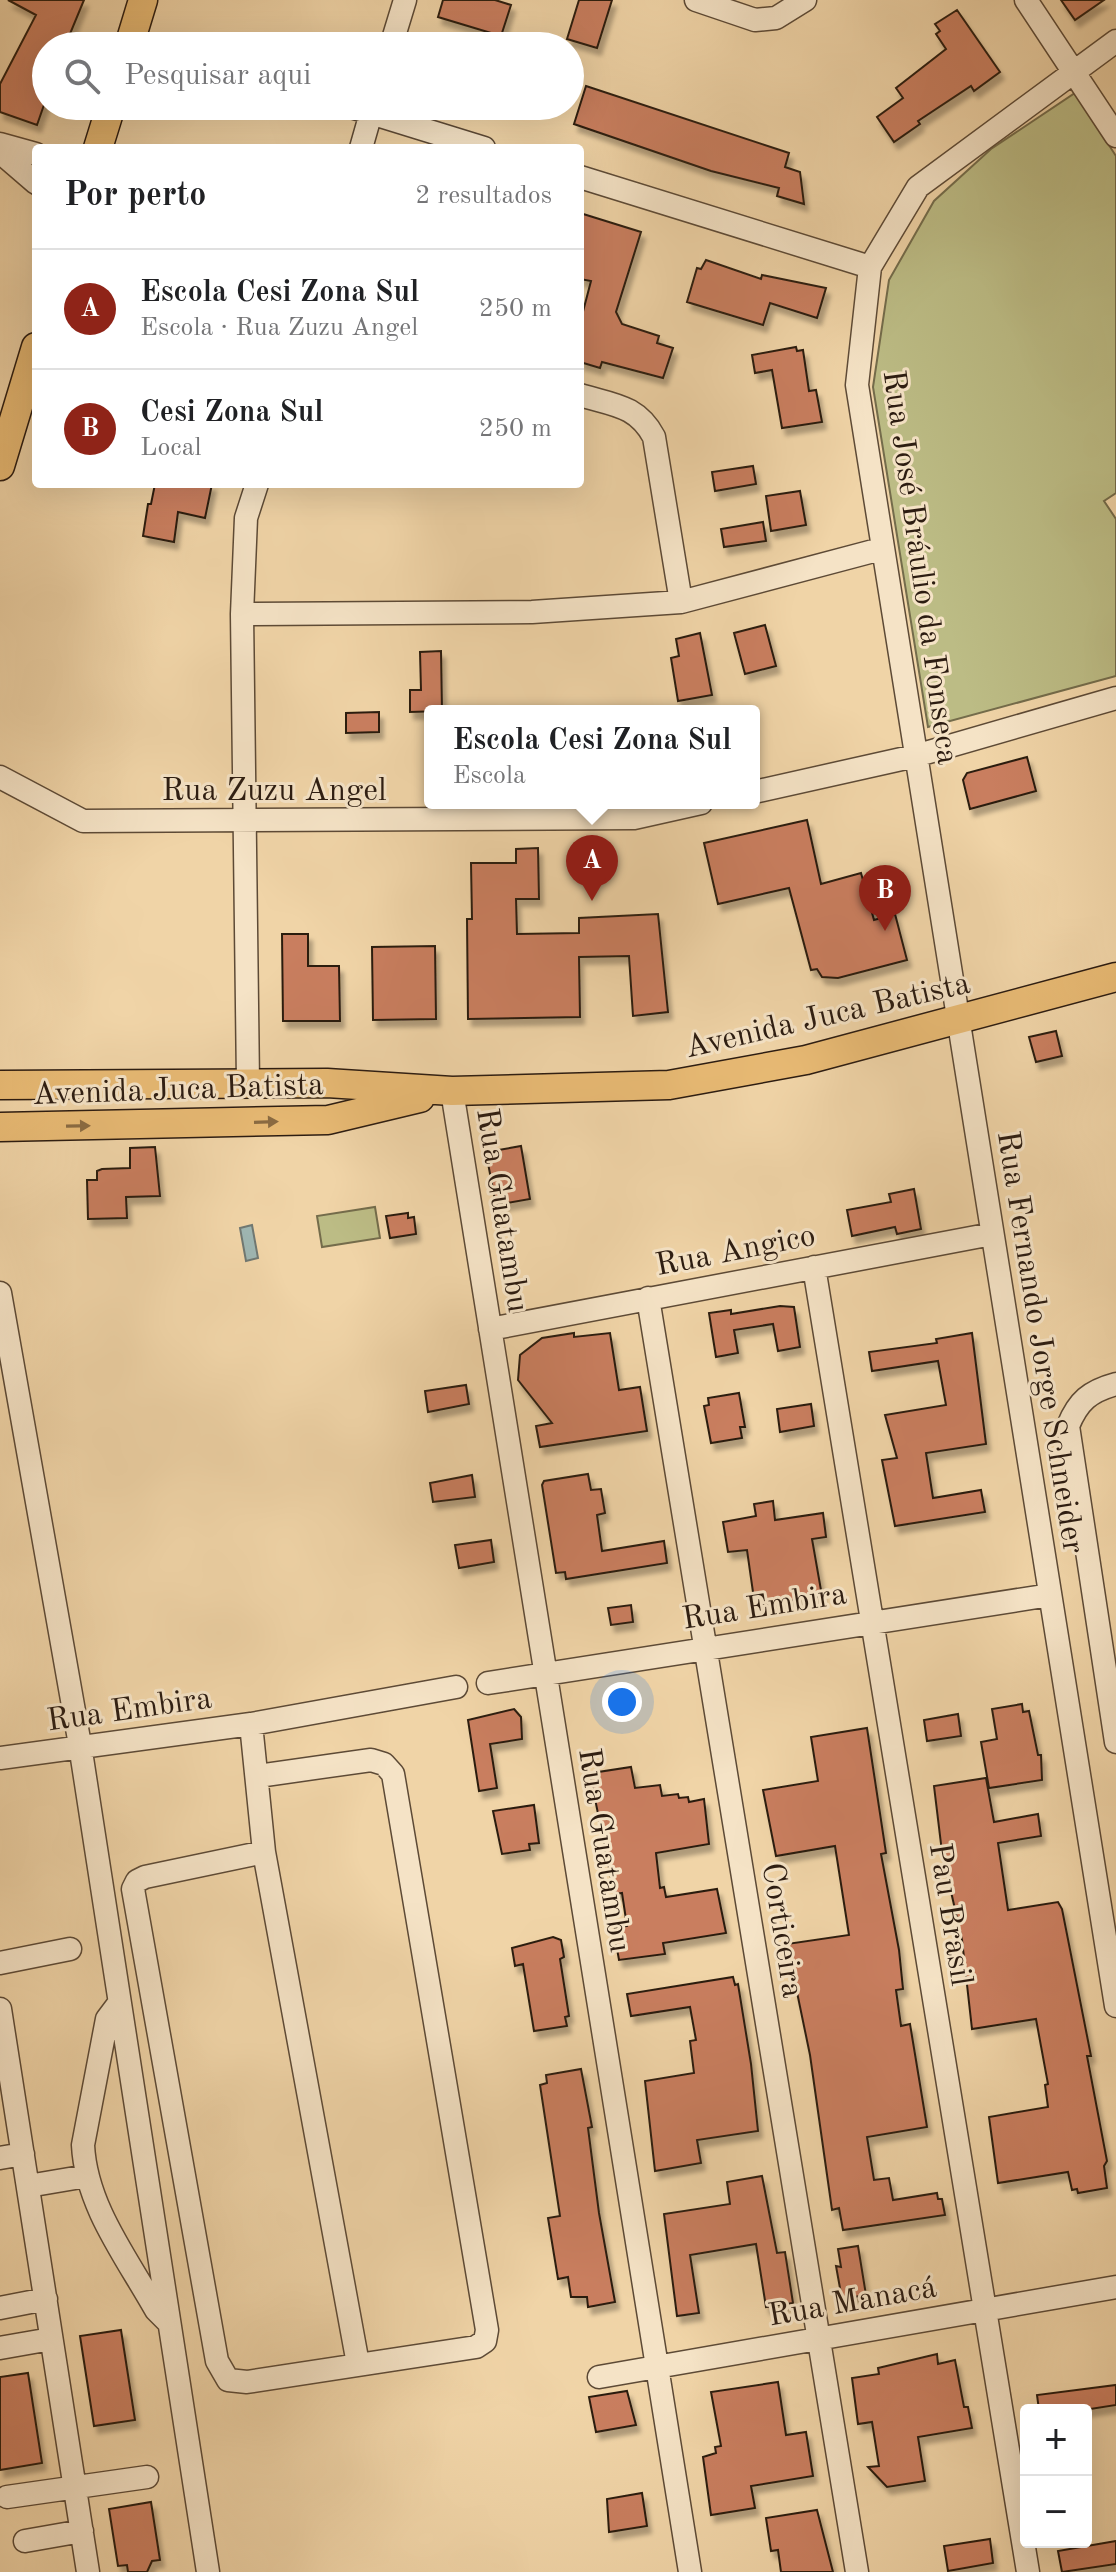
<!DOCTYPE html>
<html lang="pt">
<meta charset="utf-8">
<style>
body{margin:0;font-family:"Old Standard TT",serif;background:#f6f6f6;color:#202124}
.controls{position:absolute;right:24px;bottom:24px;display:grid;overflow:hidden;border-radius:8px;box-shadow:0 8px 32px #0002}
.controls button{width:72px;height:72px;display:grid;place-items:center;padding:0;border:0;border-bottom:2px solid #e0e0e0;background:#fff;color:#202124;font:40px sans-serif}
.you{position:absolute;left:622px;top:1702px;width:28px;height:28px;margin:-20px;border:6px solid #fff;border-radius:50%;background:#1a73e8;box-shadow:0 0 0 12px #1a73e833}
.badge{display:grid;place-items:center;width:52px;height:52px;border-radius:50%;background:#8f2418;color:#fff;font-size:26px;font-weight:700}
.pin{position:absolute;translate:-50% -66px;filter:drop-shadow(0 2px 4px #0008)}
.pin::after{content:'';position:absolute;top:42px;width:28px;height:24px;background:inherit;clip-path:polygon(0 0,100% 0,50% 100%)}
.popup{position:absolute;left:424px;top:705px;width:336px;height:104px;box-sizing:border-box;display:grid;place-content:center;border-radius:8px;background:#fff;filter:drop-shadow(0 2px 6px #0005);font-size:26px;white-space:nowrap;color:#757577}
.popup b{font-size:30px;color:#202124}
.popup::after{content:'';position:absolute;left:50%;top:100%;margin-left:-16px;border:16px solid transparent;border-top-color:#fff}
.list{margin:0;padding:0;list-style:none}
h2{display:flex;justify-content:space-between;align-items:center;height:104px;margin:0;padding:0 32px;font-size:34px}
h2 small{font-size:26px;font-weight:400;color:#757577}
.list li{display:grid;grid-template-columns:52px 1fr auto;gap:24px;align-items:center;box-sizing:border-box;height:120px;padding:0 32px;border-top:2px solid #e0e0e0}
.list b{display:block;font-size:30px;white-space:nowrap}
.list p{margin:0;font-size:26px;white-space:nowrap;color:#757577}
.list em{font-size:26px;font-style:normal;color:#757577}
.icon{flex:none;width:44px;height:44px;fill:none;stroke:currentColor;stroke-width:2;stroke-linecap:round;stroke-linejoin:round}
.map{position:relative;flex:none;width:1116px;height:2572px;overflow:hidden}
.search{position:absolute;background:#fff;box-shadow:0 8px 32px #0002;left:32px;top:32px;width:552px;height:88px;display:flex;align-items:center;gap:20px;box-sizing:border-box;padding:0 28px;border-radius:44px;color:#757577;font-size:30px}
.panel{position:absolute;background:#fff;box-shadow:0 8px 32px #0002;left:32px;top:144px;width:552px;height:344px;border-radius:8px}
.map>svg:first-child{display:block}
.green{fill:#bcbc85;stroke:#746c4b;stroke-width:2}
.water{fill:#9eb6b2;stroke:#707872;stroke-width:2}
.building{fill:#c97e5e;stroke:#2c1c11;stroke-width:2;filter:url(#shadow)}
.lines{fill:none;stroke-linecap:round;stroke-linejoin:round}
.minor-casing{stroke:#5d4a36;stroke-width:25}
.major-casing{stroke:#2c1c11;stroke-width:31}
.minor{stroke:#f5e3c6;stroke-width:22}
.major{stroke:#e8ba74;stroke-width:28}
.oneway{fill:#8a6b42}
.labels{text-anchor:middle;stroke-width:6;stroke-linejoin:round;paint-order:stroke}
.street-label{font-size:32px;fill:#2c1c11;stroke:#f5e3c6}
</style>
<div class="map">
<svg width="1116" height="2572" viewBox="0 0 1116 2572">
<defs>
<filter id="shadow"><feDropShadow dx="4" dy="7" stdDeviation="2" flood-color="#0004"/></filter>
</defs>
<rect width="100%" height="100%" fill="#f0d4a7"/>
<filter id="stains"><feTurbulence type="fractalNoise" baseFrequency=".0025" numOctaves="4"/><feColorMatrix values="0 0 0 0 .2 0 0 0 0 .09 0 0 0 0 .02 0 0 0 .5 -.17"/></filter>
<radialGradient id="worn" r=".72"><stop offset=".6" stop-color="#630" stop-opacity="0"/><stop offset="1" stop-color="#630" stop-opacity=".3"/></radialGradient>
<path class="green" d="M1075,93L1116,156V493L1104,501L1116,519V676L928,727L873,387L889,280L934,201L991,149Z
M375,1207L380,1238L322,1247L317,1216Z"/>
<path class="water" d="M252,1225L258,1258L246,1261L240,1228Z"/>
<path class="building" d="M8,0H84L65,46H46V99L37,125L0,112V84L36,15Z
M443,0H495L511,5L501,36L438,17Z
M579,0H612L597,48L567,39Z
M1061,0H1104L1075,20Z
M957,10L1000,72L974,91L971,86L918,121L920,124L894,142L877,117L903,98L896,88L946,49L936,34L940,31L935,24Z
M586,86L789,153L785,167L800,172L804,204L777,196L779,188L711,171L574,124Z
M580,213L641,232L616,312L622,324L659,336L657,343L673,348L663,378L602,362L600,368L580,362V323L591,281L580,279Z
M706,260L761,279L762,275L826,288L817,318L770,303L763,325L687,302L697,268L701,269Z
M796,347L797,351L803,350L809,391L816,390L822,422L782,428L772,370L755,373L752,355Z
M753,466L756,484L715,491L712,472Z
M155,484H212L205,518L178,512L174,542L143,536L148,504H151Z
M800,491L806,525L771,531L766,496Z
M763,522L766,541L724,547L721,529Z
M765,625L776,666L745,674L734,633Z
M700,633L712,695L678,701L671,658L679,656L676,639Z
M441,651L442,711L410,712V690H421L420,652Z
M379,712V732L346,733V713Z
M1027,757L1036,791L970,809L963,780L967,773Z
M807,820L821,884L861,873L874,920L895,914L907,960L838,978L822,977L817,969L811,970L789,888L718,904L704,843Z
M538,848L539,899H516L517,934L579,933V918L658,914L668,1012L633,1016L629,956L579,957L580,1017L468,1019L467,919H472L471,863H516V849Z
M282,934H308V966H339L340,1021H283Z
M435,946L436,1019L373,1020L372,947Z
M1056,1031L1062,1056L1036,1062L1029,1037Z
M521,1146L530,1199L496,1205L487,1158L493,1151Z
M155,1147L160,1196L126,1197L127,1218L88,1219L87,1180H97V1171L102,1169L130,1168V1148Z
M914,1189L921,1229L897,1234L895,1227L852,1236L847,1210L891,1202L889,1194Z
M408,1213V1218L414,1217L416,1234L390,1238L386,1216Z
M780,1306L794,1307L800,1347L778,1351L773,1324L734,1330L738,1353L716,1357L709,1313L731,1310V1314Z
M574,1333V1337L610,1333L619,1390L640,1387L647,1431L540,1447L536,1426L552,1423L518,1380L520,1355L542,1338Z
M972,1333L986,1444L926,1453L933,1498L981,1490L985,1512L895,1526L882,1460L897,1458L885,1415L946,1405L938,1361L872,1371L869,1352L937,1343L936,1339Z
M466,1385L469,1404L428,1412L425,1391Z
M739,1393L745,1427H740L742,1438L711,1443L704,1406L709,1405L708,1398Z
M811,1404L814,1426L780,1432L777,1409Z
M588,1474L591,1490L601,1489L605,1513L597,1515L602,1551L664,1541L667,1563L566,1579L565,1572L556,1573L542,1485L544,1481Z
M472,1475L475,1497L433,1502L430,1483Z
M773,1501L775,1520L823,1513L826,1537L812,1539L822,1596L755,1606L747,1550L728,1552L723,1522L756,1516L754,1504Z
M491,1540L494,1562L459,1568L455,1545Z
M631,1605L633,1622L611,1625L608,1608Z
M1022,1704L1023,1712L1029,1711L1038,1755H1041L1042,1780L989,1788L981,1742L997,1739L992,1709Z
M514,1709L521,1717L522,1739L490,1744L497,1788L479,1791L468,1720Z
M958,1714L961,1736L927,1741L924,1720Z
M867,1728L886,1853L881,1854L899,1950L903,1989L896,1990L901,2026L910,2024L927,2127L867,2137L874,2180L889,2178L893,2200L937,2193L938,2199H942L945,2215L843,2230L839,2208L832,2210L810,2055L787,1944L849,1935L835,1846L776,1856L763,1790L818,1781L811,1737Z
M631,1767L635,1788L660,1785L662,1796L678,1794L679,1798L688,1797L689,1802L704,1799L709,1844L656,1853L660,1888L664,1887L666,1897L717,1889L726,1933L663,1943L665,1954L619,1960L614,1932L615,1928L627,1926L622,1893L616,1894L612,1883L591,1779L592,1773Z
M986,1778L994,1822L1038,1814L1041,1836L998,1843L1008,1910L1058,1902L1062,1909L1091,2056H1087L1107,2161L1104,2166L1107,2188L1078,2193L1077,2189L1072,2190L1068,2172L998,2183L989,2117L1048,2107L1045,2085L1048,2084L1036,2019L972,2029L962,1940L942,1852L934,1786Z
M534,1805L539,1843L529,1844L530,1850L502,1854L493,1811Z
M553,1937L561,1940L564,1957L560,1959L569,2016L565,2017L567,2026L534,2031L523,1964L515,1966L512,1948Z
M733,1977L735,1985L738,1984L751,2064L758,2131L697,2140L701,2163L655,2171L645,2081L694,2073L690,2041L696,2040L690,2007L631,2016L627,1994Z
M581,2069L592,2127L588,2128L599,2213L615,2302L588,2307L587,2297H571L568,2277L558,2279L548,2218L560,2216L540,2085L547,2083L546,2075Z
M762,2176L777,2253L785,2252L793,2303L766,2307L756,2244L690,2255L699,2313L677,2316L664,2214L730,2204L727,2182Z
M858,2246L866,2295L842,2299L836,2266L841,2267L838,2249Z
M121,2330L135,2420L94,2426L80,2336Z
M937,2354L938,2364L955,2360L964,2407H968L972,2428L918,2437L925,2481L887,2487L868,2467L879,2466L872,2422L858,2424L852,2378L879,2374L878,2368Z
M28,2373L42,2463L0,2470V2377Z
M778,2382L786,2435L806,2432L813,2476L751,2486L755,2508L711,2515L703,2457L716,2453L715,2447L721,2446L711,2392Z
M1116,2385V2405L1084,2410H1039L1037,2395Z
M627,2391L636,2425L596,2432L589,2397Z
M642,2493L647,2526L609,2532L607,2499Z
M151,2502L160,2560L152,2561L147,2572H128L127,2565L118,2566L109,2509Z
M817,2510L833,2572H781L778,2550L771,2551L766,2518Z
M990,2539L993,2563L948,2571L944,2546Z
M1116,2541V2564L1062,2572L1058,2551Z"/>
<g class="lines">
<defs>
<path id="minor" d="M696,0L755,20L776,18L805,0
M1026,0L1116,136
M131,40L152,46
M1116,41L918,187L870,267L857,385L1116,2006
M391,46L405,0
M348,106L484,148
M0,144L36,154
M361,148L373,106
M0,152L36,183
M580,177L870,267
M580,395C613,405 637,405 654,437L681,602
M242,614L532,612L681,602L881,549
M0,777L83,821L634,818L701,803
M754,792L915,756L1116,698
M248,1083L242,614L246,518L257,484
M452,1091L690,2572
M814,1267L1028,2572
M0,1293L80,1745L208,2572
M648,1298L857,2572
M490,1329L992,1234
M1116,1384C1090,1391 1078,1401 1068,1426L1116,1742
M488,1683L1050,1595
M251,1724L264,1852L358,2364
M0,1758L251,1724L456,1687
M258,1776L371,1760L384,1764L393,1774L487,2330L485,2341L476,2347L247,2382L228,2380L217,2361L133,1889L137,1881L145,1877L264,1852
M0,1963L70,1949
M119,2003L107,2019L83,2145C86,2206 127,2258 156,2310L167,2321
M0,2009L88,2572
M0,2158L23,2154
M28,2186L87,2176
M0,2308L46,2299
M0,2348L51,2339
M599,2377L1116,2287
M7,2497L147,2477
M25,2541L82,2531"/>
<path id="major" d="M129,46L143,0
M98,148L111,106
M0,466L36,347
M0,1085L327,1083L452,1091L669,1085L806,1060L1116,977
M0,1127L328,1120L420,1098"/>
</defs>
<use href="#minor" class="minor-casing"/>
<use href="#major" class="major-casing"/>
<use href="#minor" class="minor"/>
<use href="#major" class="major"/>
</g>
<defs><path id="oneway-solid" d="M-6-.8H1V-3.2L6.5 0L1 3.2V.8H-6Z" transform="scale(2)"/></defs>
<g class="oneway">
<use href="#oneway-solid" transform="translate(266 1122) rotate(-2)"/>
<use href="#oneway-solid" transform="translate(78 1126) rotate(-1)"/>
</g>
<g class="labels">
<g class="street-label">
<text transform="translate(922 567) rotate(82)" y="11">Rua José Bráulio da Fonseca</text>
<text x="274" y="800">Rua Zuzu Angel</text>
<text transform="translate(827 1014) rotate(-13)" y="11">Avenida Juca Batista</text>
<text transform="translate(178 1088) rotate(-2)" y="11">Avenida Juca Batista</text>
<text transform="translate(504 1210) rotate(81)" y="11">Rua Guatambu</text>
<text transform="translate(735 1249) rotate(-11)" y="11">Rua Angico</text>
<text transform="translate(1042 1342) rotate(81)" y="11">Rua Fernando Jorge Schneider</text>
<text transform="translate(764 1605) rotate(-9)" y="11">Rua Embira</text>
<text transform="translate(129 1708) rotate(-8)" y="11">Rua Embira</text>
<text transform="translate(606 1850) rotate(81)" y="11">Rua Guatambu</text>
<text transform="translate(952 1914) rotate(81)" y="11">Pau Brasil</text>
<text transform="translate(784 1930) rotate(81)" y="11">Corticeira</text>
<text transform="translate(852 2300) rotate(-10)" y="11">Rua Manacá</text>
</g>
</g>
<rect width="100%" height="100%" filter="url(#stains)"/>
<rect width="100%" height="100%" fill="url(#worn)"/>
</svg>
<div class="controls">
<button>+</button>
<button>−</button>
</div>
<div class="you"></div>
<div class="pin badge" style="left:592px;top:901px">A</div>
<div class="popup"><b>Escola Cesi Zona Sul</b>Escola</div>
<div class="pin badge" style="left:885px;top:931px">B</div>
<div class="search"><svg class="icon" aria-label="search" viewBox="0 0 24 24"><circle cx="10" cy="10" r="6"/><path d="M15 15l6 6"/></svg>Pesquisar aqui</div>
<section class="panel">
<h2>Por perto<small>2 resultados</small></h2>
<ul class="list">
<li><span class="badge">A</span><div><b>Escola Cesi Zona Sul</b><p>Escola · Rua Zuzu Angel</p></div><em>250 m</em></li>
<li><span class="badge">B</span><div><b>Cesi Zona Sul</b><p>Local</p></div><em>250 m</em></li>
</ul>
</section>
</div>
